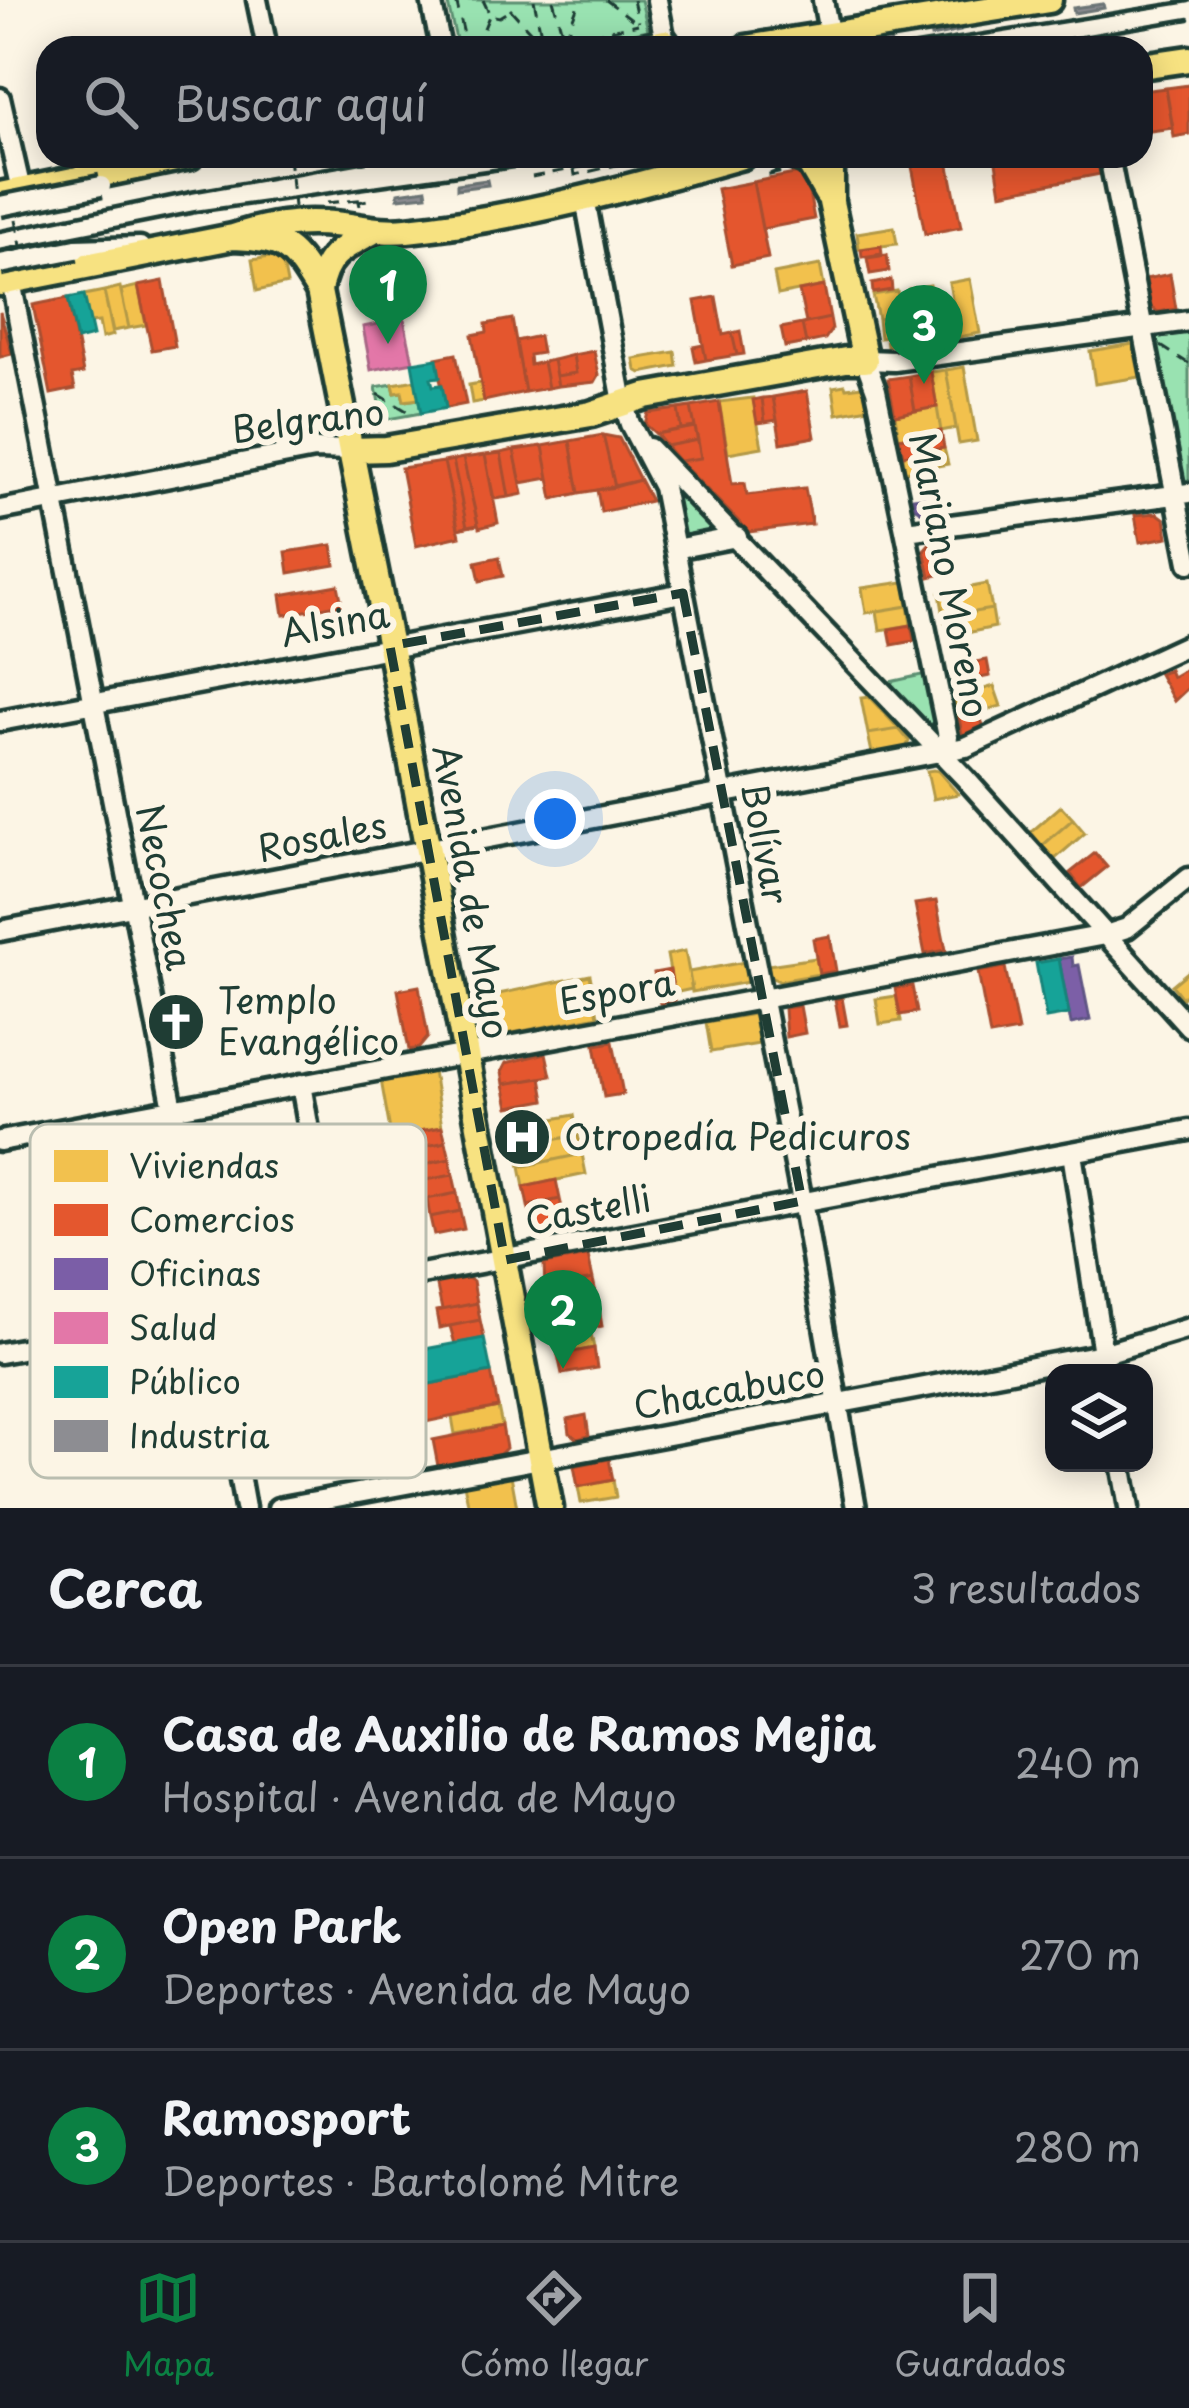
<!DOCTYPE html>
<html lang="es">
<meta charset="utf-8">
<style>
body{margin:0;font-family:"Playpen Sans",sans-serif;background:#242831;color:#f1f3f6}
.controls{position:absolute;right:36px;bottom:36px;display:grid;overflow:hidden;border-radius:24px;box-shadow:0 6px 30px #0003}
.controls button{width:108px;height:108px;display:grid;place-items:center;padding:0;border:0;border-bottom:3px solid #363941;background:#171b24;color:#f1f3f6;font:60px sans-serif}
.you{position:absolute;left:555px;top:819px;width:42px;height:42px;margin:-30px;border:9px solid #fff;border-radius:50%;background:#1a73e8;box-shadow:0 0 0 18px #1a73e833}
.badge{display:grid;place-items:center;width:78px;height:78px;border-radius:50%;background:#0b8043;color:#fff;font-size:39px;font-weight:700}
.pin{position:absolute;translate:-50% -99px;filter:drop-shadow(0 3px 6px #0008)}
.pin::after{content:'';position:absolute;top:63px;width:42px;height:36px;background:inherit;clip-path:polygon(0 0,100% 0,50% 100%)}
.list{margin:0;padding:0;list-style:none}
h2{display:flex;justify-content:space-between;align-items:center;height:156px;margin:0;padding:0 48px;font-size:51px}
h2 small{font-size:39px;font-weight:400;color:#9ea1a6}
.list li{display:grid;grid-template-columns:78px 1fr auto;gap:36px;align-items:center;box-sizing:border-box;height:192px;padding:0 48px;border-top:3px solid #363941}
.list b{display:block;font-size:45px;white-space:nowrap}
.list p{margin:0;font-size:39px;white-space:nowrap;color:#9ea1a6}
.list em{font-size:39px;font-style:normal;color:#9ea1a6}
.icon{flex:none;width:66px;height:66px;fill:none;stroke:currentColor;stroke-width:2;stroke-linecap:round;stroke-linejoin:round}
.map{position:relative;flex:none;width:1189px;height:1508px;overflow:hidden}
.search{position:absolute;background:#171b24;box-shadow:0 6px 30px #0003;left:36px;right:36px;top:36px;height:132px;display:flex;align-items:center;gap:30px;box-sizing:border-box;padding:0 42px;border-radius:36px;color:#9ea1a6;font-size:45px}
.sheet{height:732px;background:#171b24}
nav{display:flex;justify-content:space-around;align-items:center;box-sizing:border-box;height:168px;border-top:3px solid #363941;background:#171b24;font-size:33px;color:#9ea1a6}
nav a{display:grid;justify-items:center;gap:6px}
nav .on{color:#0b8043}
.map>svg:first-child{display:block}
.green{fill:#99e2b1;stroke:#5c9072;stroke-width:3}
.homes{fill:#f2c14e;stroke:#b39946;stroke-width:3}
.shops{fill:#e4572e;stroke:#a94f30;stroke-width:3}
.offices{fill:#7b5ea7;stroke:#5f5484;stroke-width:3}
.health{fill:#e377a8;stroke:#a86685;stroke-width:3}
.public{fill:#17a398;stroke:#19847a;stroke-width:3}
.industry{fill:#8d8d92;stroke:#6c7576;stroke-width:3}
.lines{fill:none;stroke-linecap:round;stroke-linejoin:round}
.minor-casing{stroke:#1f3d34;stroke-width:27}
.major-casing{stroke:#1f3d34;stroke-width:33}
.path{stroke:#1f3d34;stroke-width:3;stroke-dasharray:12 9;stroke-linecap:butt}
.minor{stroke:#fcf5e5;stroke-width:18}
.major{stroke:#f7e281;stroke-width:24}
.rail{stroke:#1f3d34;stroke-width:4.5}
.minor-bridge-casing{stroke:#1f3d34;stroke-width:27;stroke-linecap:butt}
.minor-bridge{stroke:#fcf5e5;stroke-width:18}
.marked{fill:none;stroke:#1f3d34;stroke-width:9;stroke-dasharray:24 15;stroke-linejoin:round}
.labels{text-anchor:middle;stroke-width:12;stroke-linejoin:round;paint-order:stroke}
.street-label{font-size:36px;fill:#1f3d34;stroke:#fcf5e5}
.poi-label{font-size:36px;fill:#1f3d34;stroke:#fcf5e5;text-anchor:start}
.key{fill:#fcf5e5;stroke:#babeb0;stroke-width:3}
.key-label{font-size:33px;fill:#1f3d34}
</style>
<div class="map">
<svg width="1189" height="1508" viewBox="0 0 1189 1508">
<rect width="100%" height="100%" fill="#fcf5e5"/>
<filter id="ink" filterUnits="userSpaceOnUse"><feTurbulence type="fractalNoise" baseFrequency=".00833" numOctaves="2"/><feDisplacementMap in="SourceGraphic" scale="24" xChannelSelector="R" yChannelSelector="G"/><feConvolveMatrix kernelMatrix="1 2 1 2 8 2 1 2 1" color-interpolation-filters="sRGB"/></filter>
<g filter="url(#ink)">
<path class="green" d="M447,0H641L648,30L569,48H458Z
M1189,332V482L1180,477L1153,344L1159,336Z
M393,384L395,393L402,392L404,401L419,399L421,413L388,419L381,414L376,387Z
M673,479L723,535L683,552L669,482Z
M926,674L937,728L930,735L881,684Z"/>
<path class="homes" d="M894,227L897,244L859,249L857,233Z
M275,256L283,263L287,284L257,291L252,260Z
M820,265L824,286L778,295L774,274Z
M970,279L980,333L959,337L949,283Z
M930,285L939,339L918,343L909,289Z
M138,286L146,325L129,328L121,290Z
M120,287L129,328L113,331L104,291Z
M104,291L113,335L102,338L99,322L90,323L84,295Z
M897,291L902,315L878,319L873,295Z
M896,316L900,343L887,346L886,337L880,338L878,319Z
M1133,344L1140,377L1095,384L1090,351Z
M675,352L677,366L641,373L636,370L634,359Z
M964,367L977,441L959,444L946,370Z
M946,370L956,428L941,431L931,372Z
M416,380L419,399L404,401L402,392L395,393L393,384Z
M480,383L484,401L472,403L469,385Z
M845,385L846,388L863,386L868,408L837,414L833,387Z
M753,398L762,447L728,453L719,402Z
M937,407L941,431L899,438L895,415Z
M944,448L948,464L905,472L903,455Z
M904,582L908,606L866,613L862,588Z
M987,584L992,609L944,617L940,593Z
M908,606L911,625L880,630L877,611Z
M992,609L995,627L948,637L944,617Z
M994,686L1001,706L959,718L953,698Z
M869,697L899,729L868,734L861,698Z
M899,729L909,741L906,748L872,753L868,734Z
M934,770L938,771L958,794L933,799L927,771Z
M1061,806L1073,819L1042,846L1031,832Z
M1073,819L1085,833L1055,859L1042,846Z
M685,951L692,989L674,993L667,955Z
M816,958L819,974L779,981L770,977L768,965Z
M745,962L748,982L692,992L689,972Z
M1189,971V992L1182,998L1172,985Z
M590,975L598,1016L497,1036L489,996Z
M896,996L901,1021L880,1024L876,999Z
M754,1014L759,1044L711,1052L706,1022Z
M433,1071L442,1127L391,1136L381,1080Z
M574,1115L578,1135L516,1147L512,1127Z
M578,1135L582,1154L520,1167L516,1147Z
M582,1154L586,1174L524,1187L520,1167Z
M590,1329L594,1348L558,1355L555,1336Z
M498,1407L502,1426L455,1434L452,1417Z
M511,1475L517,1508H469L464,1484Z
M613,1480L616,1497L581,1503L578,1487Z"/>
<path class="shops" d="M1189,85V134L1174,137L1166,88Z
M1166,88L1173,128L1143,132L1141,91Z
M910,156H947L961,227L925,234Z
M995,156H1097L1100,174L1001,193Z
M805,172L814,219L762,229L753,182Z
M753,182L768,258L732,265L717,189Z
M881,246L882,254L862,257L861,249Z
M887,255L889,271L870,274L867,258Z
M1170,274L1176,309L1158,312L1151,307L1146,279Z
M891,280L892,290L873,293L872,284Z
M163,281L175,346L152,350L138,286Z
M824,286L830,318L806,323L799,291Z
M716,297L723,335L732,333L737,355L706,360L695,301Z
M68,298L83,373L72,375L75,389L51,394L33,305Z
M0,312L12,354L0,357Z
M830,318L832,329L825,339L806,343L802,324Z
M512,319L525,392L484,401L472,335L487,332L486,324Z
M802,324L806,343L785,347L781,328Z
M740,331L744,354L737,355L732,333Z
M539,336L542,353L529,355L530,365L543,362L548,388L525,392L516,341Z
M703,345L706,360L696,362L693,347Z
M594,351L599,375L595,382L558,386L556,376L576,373L573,355Z
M456,354L466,404L446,408L436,358Z
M573,355L576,373L556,376L553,360Z
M553,360L558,386L548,388L543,362Z
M931,372L937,407L915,411L909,376Z
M909,376L915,411L895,415L888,379Z
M807,391L815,437L781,443L773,397Z
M773,397L777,420L765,422L762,398Z
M762,398L765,422L757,423L753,400Z
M719,402L732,484L745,483L747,495L805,488L812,524L749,532L679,461L701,458L691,407Z
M691,407L695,427L681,429L678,409Z
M678,409L681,429L656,434L645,424L648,413Z
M695,427L698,440L666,446L656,434Z
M941,431L944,448L903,455L899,438Z
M603,435L619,438L640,480L615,487Z
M603,435L615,487L579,493L570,441Z
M698,440L701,458L679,461L666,446Z
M570,441L579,493L553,499L543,446Z
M543,446L549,478L521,483L514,450Z
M514,450L523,494L509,497L501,453Z
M501,453L509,497L494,499L485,455Z
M485,455L498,523L479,528L463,458Z
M463,458L478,525L467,527L453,460Z
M453,460L467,527L458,529L444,462Z
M444,462L460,536L416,546L401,468Z
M640,480L651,501L601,512L597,490Z
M1157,513L1165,519L1168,537L1140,542L1135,515Z
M949,540L954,571L930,577L924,550L929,544Z
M332,545L335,565L289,573L286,552Z
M499,557L503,576L480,581L476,562Z
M338,585L342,604L284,615L281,595Z
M911,625L914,641L892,645L889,629Z
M987,660L990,676L965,681L961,665Z
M1189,667V687L1174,701L1159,674L1169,670L1172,677Z
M978,712L985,730L969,736L962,734L959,718Z
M1095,853L1107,867L1081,888L1070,873Z
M936,901L946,950L925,954L915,904Z
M830,936L836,971L819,974L813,939Z
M1005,967L1018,1031L990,1036L978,972Z
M670,970L675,1000L660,1003L654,973Z
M419,986L428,1037L419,1048L409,1050L398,990Z
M912,986L917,1012L900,1015L895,988Z
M842,998L847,1025L840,1026L835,999Z
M800,1006L805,1033L786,1037L784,1008Z
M613,1042L623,1094L604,1097L595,1045Z
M546,1053L551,1076L504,1084L502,1071L506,1063Z
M541,1078L545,1100L509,1107L504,1084Z
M442,1127L446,1142L407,1150L404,1134Z
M446,1142L450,1159L411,1167L407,1150Z
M450,1159L453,1175L414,1182L411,1167Z
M453,1175L457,1193L417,1201L414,1182Z
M556,1180L560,1199L528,1206L524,1187Z
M457,1193L460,1211L430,1217L427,1199Z
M560,1199L567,1230L535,1237L528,1206Z
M460,1211L464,1229L434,1235L430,1217Z
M588,1256L593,1279L545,1288L544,1264Z
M463,1276L473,1281L477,1303L442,1310L436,1281Z
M593,1279L598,1303L550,1312L545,1288Z
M477,1303L480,1320L439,1328L436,1311Z
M598,1303L602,1326L555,1336L550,1312Z
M480,1320L484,1338L455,1344L450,1326Z
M594,1348L597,1368L562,1374L558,1355Z
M491,1372L498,1407L406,1426L399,1390Z
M586,1415L589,1436L577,1439L570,1433L568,1419Z
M502,1426L506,1448L499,1455L438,1466L433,1440Z
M609,1459L613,1480L578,1487L574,1466Z"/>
<path class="offices" d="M929,496L931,511L922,512L914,507L913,498Z
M1072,957L1073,966L1079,965L1090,1020L1071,1024L1059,959Z"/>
<path class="health" d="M404,319L413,362L371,370L363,327Z"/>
<path class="public" d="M84,295L93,336L77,340L68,298Z
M437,359L440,377L431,378L433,386L442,385L446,408L421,413L412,363Z
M1059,959L1069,1014L1046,1018L1036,963Z
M484,1338L491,1372L399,1390L393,1355Z"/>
<path class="industry" d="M1103,4L1104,8L1074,13L1073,8Z
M959,26L960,31L931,37L930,32Z
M890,39L891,45L848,48Z
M487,180L488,185L457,189V184Z
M426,189L427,195L398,198V193Z"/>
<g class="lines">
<defs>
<path id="minor" d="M257,0L267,48
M431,0L441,48
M657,0L665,42
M823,0L829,32
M0,98L21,190
M1109,156L1189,563
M585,199L623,402L630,424L663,487L802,1201L856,1508
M76,249L140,247
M11,281L173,1108L245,1508
M649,448L965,778L1189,1027
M0,510L314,449L352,450
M906,531L1189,493
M675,549L737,537
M0,721L683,593
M939,750L948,737L946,727L876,390L865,360L894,361L1189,321
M0,931L966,747L1189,644
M301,1084L337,1290
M0,1141L1105,935L1127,928L1189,878
M1072,1153L1106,1373
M0,1353L1189,1130
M1121,1463L1129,1508
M278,1508L1102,1354L1189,1328"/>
<path id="major" d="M638,48L665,42L668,48
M746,48L1049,0
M1141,66L1189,59
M794,156L809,163L827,194
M0,195L190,156
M233,237C287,239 292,247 319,291L390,646L550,1508
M0,283L233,237C268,225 297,221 333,224C359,226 380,233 407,230C520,219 632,187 742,156
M319,291C325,255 342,248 372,232
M352,450L386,449L591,414L645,396L846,360H865L831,202V156"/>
</defs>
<use href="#minor" class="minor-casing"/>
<use href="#major" class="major-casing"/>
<path class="path" d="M456,0L467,48
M483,0L490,15L499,17L509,11
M534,0L542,39
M553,0L564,39
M606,0L637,23
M633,0L638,22
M510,9L541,43
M565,38L580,0
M476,48L489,16
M529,48L638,24
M289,156L294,207
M574,169L575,175L654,156
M781,169L765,176L783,172
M532,177L591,165
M327,203L368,199
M360,206L359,202L375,198
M16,220L21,246
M1161,346L1189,364
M378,394L412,414"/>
<use href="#minor" class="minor"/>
<use href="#major" class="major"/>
<path class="rail" d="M897,48L1189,1
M1017,48L1189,19
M0,231L190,192L396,156
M0,251L196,212L593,156"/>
<defs>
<path id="minor-bridge" d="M0,206L101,186
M0,264L76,249"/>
</defs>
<use href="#minor-bridge" class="minor-bridge-casing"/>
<use href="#minor-bridge" class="minor-bridge"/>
</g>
</g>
<path class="marked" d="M683,593L802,1201L505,1260L390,646Z"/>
<defs>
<symbol id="church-disc" viewBox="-11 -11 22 22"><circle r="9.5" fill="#1f3d34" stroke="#fcf5e5"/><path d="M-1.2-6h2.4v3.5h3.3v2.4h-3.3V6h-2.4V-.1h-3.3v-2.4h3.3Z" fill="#fff"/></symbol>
<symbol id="hospital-disc" viewBox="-11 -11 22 22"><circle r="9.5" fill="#1f3d34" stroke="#fcf5e5"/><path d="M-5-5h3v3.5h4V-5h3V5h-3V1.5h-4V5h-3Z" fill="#fff"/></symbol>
</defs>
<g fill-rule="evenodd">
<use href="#church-disc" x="143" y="989" width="66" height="66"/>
<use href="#hospital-disc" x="489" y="1104" width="66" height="66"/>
</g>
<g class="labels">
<g class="street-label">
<text transform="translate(308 421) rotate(-7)" y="13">Belgrano</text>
<text transform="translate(949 575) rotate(79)" y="13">Mariano Moreno</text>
<text transform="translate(335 624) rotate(-11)" y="13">Alsina</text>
<text transform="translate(322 837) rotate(-11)" y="13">Rosales</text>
<text transform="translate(765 843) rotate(79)" y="13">Bolívar</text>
<text transform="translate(164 887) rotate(79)" y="13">Necochea</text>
<text transform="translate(471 892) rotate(80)" y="13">Avenida de Mayo</text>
<text transform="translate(617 992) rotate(-10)" y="13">Espora</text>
<text transform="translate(588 1210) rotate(-11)" y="13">Castelli</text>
<text transform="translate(729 1390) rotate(-10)" y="13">Chacabuco</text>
</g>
<g class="poi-label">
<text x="218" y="1014">Templo<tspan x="218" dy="41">Evangélico</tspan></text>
<text x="564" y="1150">Otropedía Pedicuros</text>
</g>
</g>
<rect x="30" y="1124" width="396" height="354" rx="18" class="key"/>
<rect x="54" y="1150" width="54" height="32" fill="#f2c14e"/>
<rect x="54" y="1204" width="54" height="32" fill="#e4572e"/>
<rect x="54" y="1258" width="54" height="32" fill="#7b5ea7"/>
<rect x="54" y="1312" width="54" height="32" fill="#e377a8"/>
<rect x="54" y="1366" width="54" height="32" fill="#17a398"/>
<rect x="54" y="1420" width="54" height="32" fill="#8d8d92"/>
<g class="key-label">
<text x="129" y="1178">Viviendas</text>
<text x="129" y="1232">Comercios</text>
<text x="129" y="1286">Oficinas</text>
<text x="129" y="1340">Salud</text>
<text x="129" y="1394">Público</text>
<text x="129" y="1448">Industria</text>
</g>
</svg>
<div class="controls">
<button><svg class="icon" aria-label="layers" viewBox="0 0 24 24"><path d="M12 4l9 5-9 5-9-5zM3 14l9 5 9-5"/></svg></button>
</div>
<div class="you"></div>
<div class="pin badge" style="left:388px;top:344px">1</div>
<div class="pin badge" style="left:563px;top:1369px">2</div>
<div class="pin badge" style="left:924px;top:384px">3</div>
<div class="search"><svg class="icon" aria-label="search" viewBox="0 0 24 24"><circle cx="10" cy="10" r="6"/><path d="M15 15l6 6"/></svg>Buscar aquí</div>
</div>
<section class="sheet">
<h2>Cerca<small>3 resultados</small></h2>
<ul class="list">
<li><span class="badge">1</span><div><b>Casa de Auxilio de Ramos Mejia</b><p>Hospital · Avenida de Mayo</p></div><em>240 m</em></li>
<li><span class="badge">2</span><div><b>Open Park</b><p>Deportes · Avenida de Mayo</p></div><em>270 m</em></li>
<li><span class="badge">3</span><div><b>Ramosport</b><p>Deportes · Bartolomé Mitre</p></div><em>280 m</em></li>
</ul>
</section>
<nav>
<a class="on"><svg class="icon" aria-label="map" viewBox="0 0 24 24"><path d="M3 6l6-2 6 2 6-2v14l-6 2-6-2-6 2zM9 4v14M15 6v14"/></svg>Mapa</a>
<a><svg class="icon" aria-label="directions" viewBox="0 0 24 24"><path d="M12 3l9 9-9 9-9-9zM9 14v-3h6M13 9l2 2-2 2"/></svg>Cómo llegar</a>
<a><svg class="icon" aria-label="saved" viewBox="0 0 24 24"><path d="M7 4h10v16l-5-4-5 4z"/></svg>Guardados</a>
</nav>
